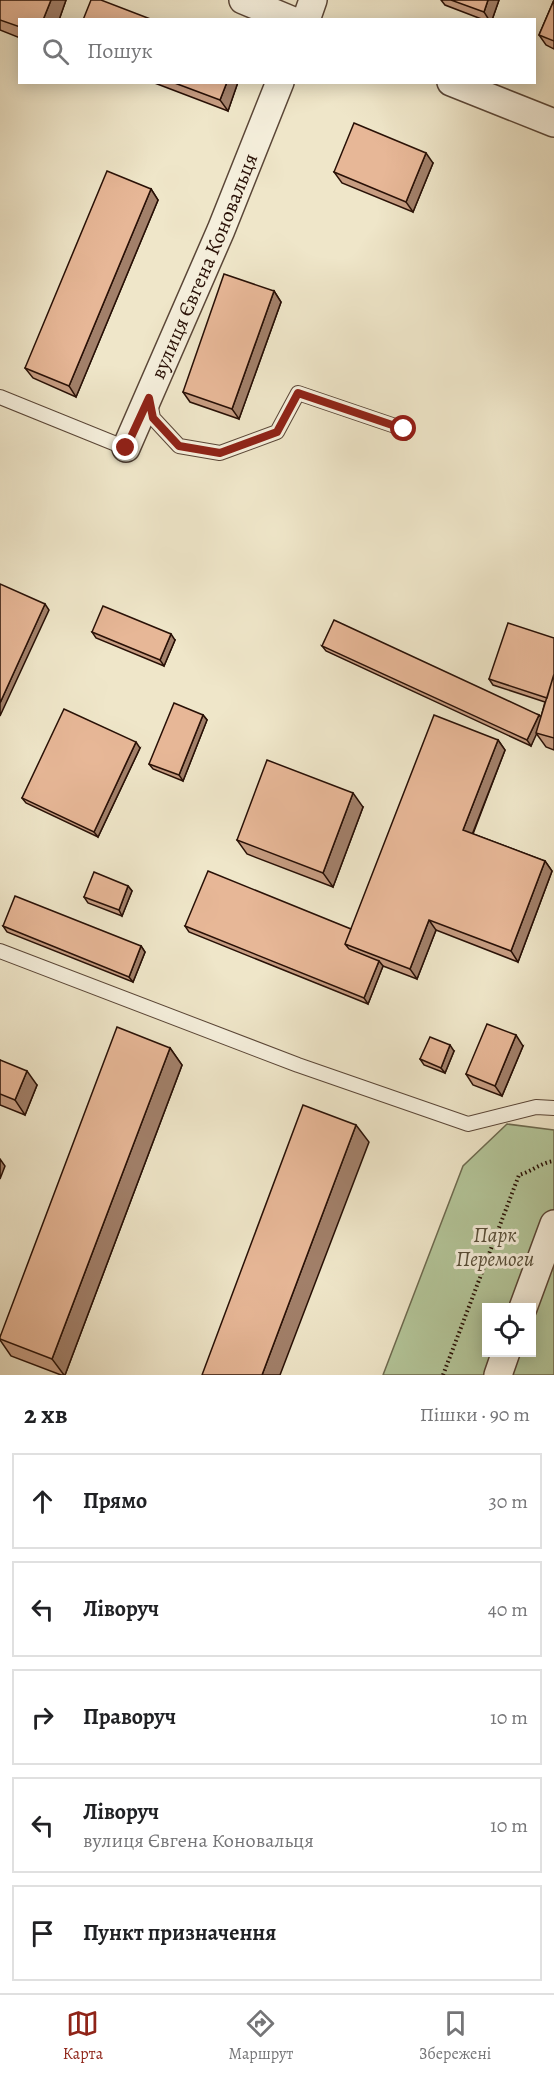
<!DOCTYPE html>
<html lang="uk">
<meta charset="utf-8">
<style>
body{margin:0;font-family:Alegreya,serif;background:#f6f6f6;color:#202124}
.controls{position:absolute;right:18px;bottom:18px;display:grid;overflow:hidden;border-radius:0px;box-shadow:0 3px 15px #0003}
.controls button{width:54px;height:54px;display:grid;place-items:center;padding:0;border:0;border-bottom:2px solid #e0e0e0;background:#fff;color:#202124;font:30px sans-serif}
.stop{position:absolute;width:18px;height:18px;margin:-14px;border:4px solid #8f2418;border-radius:50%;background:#fff}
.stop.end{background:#8f2418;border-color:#fff;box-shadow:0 2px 6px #0008}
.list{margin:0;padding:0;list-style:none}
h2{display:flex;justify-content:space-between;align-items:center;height:78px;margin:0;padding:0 24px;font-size:26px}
h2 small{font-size:20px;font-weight:400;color:#757577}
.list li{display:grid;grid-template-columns:39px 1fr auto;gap:18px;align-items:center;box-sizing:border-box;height:96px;margin:0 12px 12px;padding:0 12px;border:2px solid #e0e0e0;border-radius:0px}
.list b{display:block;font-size:22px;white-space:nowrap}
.list p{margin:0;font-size:20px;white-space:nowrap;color:#757577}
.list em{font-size:20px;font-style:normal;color:#757577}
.icon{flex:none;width:33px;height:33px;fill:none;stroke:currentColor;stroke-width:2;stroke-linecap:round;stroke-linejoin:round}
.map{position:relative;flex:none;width:554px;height:1375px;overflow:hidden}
.search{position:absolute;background:#fff;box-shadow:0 3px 15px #0003;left:18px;right:18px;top:18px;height:66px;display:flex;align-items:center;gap:15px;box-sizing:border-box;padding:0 21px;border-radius:0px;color:#757577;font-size:22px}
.sheet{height:618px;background:#fff}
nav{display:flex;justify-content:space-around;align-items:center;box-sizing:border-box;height:84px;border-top:2px solid #e0e0e0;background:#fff;font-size:16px;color:#757577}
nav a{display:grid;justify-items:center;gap:3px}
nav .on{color:#8f2418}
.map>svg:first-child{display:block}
.green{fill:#b4c69a;stroke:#6e6b50;stroke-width:1.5;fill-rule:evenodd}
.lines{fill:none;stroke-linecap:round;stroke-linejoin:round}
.lane-casing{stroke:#5a4637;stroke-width:16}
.street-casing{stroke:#5a4637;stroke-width:30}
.path{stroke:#281006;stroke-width:4;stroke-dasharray:1.5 3;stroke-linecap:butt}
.lane{stroke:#f5efdc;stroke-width:14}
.street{stroke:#f5efdc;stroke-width:27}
.wall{fill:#c79d82;stroke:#281006;stroke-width:1.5}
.shaded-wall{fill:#a2806a;stroke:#281006;stroke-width:1.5}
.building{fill:#e7b797;stroke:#281006;stroke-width:1.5}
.route{stroke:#8f2418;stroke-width:8}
.labels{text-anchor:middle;stroke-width:6;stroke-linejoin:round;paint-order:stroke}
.street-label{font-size:21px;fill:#281006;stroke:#f5efdc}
.park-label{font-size:21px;font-style:italic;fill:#59503a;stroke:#f5efdc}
</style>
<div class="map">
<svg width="554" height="1375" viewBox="0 0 554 1375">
<rect width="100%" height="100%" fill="#efe6c9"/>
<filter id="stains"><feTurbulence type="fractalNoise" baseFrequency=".00333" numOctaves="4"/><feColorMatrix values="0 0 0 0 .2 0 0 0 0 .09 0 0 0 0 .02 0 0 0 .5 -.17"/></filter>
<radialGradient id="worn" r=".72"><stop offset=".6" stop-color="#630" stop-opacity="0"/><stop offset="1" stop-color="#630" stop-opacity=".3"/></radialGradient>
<path class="green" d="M507,1124L554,1130V1375H383L463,1166ZM486,1308H532V1352H486Z"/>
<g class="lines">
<defs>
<path id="lane" d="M0,397L126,448
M150,402L153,418L179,446L220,453L277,432L298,393L404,429L405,433
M0,951L298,1065L468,1124L536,1107L554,1108"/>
<g id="street">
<path d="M243,0L291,20"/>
<path d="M306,20L313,0"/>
<path d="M451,82L554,123"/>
<path id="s1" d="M126,448L221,230L280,82"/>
<path d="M523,1308L554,1224"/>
<path d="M498,1375L506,1352"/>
</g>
</defs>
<use href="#lane" class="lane-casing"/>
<use href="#street" class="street-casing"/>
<path class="path" d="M443,1375L519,1175C531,1172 542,1162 554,1161"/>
<use href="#lane" class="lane"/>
<use href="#street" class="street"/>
</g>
<path class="wall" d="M0,0H66L59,20H20V38L0,30Z
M441,0H499L492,20H484L445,5Z
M554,0V49L546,45L539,35Z
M152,82H238L228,111Z
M433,163L413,212L342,183L334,172Z
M151,189L158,200L76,397L33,378L25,368Z
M274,291L281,302L239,419L190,402L183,392Z
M92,632L175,640L164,666L96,638Z
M554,638V750L546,747L536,733L531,746L326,651L322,646L539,715L541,717L545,702L493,685L489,679Z
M203,715L207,720L183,781L153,769L149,764Z
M498,740L505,750L473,834L545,861L552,871L518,962L436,930L417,979L383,966L368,1004L189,932L185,926L351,929Z
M140,748L98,837L26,803L22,798Z
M363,807L333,887L247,854L237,840Z
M128,886L132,891L122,916L88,903L84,897Z
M3,926L141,946L145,952L133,982L7,932Z
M523,1046L502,1096L473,1085L466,1074Z
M170,1048L182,1065L65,1375H61L11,1356L0,1340V1337Z
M454,1051L445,1073L424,1065L420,1059Z
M0,1060L37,1085L25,1115L0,1105Z"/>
<path class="shaded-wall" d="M51,0H66L59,20H43Z
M488,0H499L492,20H489L484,12Z
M227,82H238L228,111L220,100Z
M426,153L433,163L413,212L406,202Z
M151,189L158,200L76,397L69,386Z
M274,291L281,302L239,419L232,409Z
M45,604L49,610L0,716V703Z
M171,634L175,640L164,666L160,660Z
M203,715L207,720L183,781L179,775Z
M539,715L543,720L531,746L527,740Z
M498,740L505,750L470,840L463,830Z
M136,742L140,748L98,837L94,832Z
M353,793L363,807L333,887L323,873Z
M545,861L552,871L518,962L511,951Z
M128,886L132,891L122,916L119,910Z
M429,920L436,930L417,979L410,969Z
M141,946L145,952L133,982L129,977Z
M379,961L383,966L368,1004L364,998Z
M516,1035L523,1046L502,1096L495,1086Z
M450,1045L454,1051L445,1073L441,1068Z
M170,1048L182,1065L65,1375H64L52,1359Z
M27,1071L37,1085L25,1115L15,1100Z
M356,1125L369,1142L280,1375H262Z
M0,1159L5,1166L0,1179Z"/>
<path class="building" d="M0,0H51L43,20H20V27L0,20Z
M91,0H101L153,20H83Z
M451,0H488L484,12Z
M554,0V41L539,35Z
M172,82H227L220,100Z
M354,123L426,153L406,202L334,172Z
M107,171L151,189L69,386L25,368Z
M224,274L274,291L232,409L183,392Z
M0,584L45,604L0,703Z
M103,606L171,634L160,660L92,632Z
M334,620L539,715L527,740L322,646Z
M508,623L554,638V674L547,698L489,679Z
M554,674V738L536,733Z
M174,703L203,715L179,775L149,764Z
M64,709L136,742L94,832L22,798Z
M434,715L498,740L463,830L545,861L511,951L429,920L410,969L345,944Z
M267,760L353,793L323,873L237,840Z
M208,871L351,929L345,944L349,949L379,961L364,998L185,926Z
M94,872L128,886L119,910L84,897Z
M15,896L141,946L129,977L3,926Z
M487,1024L516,1035L495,1086L466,1074Z
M117,1027L170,1048L52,1359L0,1339V1337Z
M430,1037L450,1045L441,1068L420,1059Z
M0,1060L27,1071L15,1100L0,1094Z
M303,1105L356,1125L262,1375H202Z"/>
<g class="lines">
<path class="route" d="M126,448L149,398L153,418L179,446L220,453L277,432L298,393L404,429"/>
</g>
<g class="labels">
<g class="street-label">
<text dy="7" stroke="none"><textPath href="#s1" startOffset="198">вулиця Євгена Коновальця</textPath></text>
</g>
<g class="park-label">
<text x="495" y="1242">Парк<tspan x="495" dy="24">Перемоги</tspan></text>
</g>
</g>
<rect width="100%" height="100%" filter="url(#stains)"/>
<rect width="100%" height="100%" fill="url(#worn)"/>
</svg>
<div class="controls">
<button><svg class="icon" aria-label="locate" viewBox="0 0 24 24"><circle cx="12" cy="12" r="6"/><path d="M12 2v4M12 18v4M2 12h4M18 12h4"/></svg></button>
</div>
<div class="stop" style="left:404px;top:429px"></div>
<div class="stop end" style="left:126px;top:448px"></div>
<div class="search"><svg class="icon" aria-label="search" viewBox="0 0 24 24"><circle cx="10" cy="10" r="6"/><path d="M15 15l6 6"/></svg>Пошук</div>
</div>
<section class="sheet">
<h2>2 хв<small>Пішки · 90 m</small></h2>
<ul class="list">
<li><svg class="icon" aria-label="ahead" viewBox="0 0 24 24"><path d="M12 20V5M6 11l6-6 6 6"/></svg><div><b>Прямо</b></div><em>30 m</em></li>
<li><svg class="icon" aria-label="left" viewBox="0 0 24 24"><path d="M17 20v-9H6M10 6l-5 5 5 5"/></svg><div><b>Ліворуч</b></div><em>40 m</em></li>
<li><svg class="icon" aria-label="right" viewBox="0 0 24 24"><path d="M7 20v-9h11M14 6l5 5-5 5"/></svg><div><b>Праворуч</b></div><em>10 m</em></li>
<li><svg class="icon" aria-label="left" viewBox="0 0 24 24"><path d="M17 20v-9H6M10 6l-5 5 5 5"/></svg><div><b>Ліворуч</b><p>вулиця Євгена Коновальця</p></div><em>10 m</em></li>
<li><svg class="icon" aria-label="arrive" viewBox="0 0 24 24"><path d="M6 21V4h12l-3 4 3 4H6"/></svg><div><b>Пункт призначення</b></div></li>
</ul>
</section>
<nav>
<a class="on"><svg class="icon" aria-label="map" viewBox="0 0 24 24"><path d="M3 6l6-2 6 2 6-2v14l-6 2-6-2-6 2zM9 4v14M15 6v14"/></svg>Карта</a>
<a><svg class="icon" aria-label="directions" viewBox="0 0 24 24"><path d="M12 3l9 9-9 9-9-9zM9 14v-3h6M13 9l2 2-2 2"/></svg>Маршрут</a>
<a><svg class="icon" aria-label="saved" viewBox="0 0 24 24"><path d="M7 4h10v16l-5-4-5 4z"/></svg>Збережені</a>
</nav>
